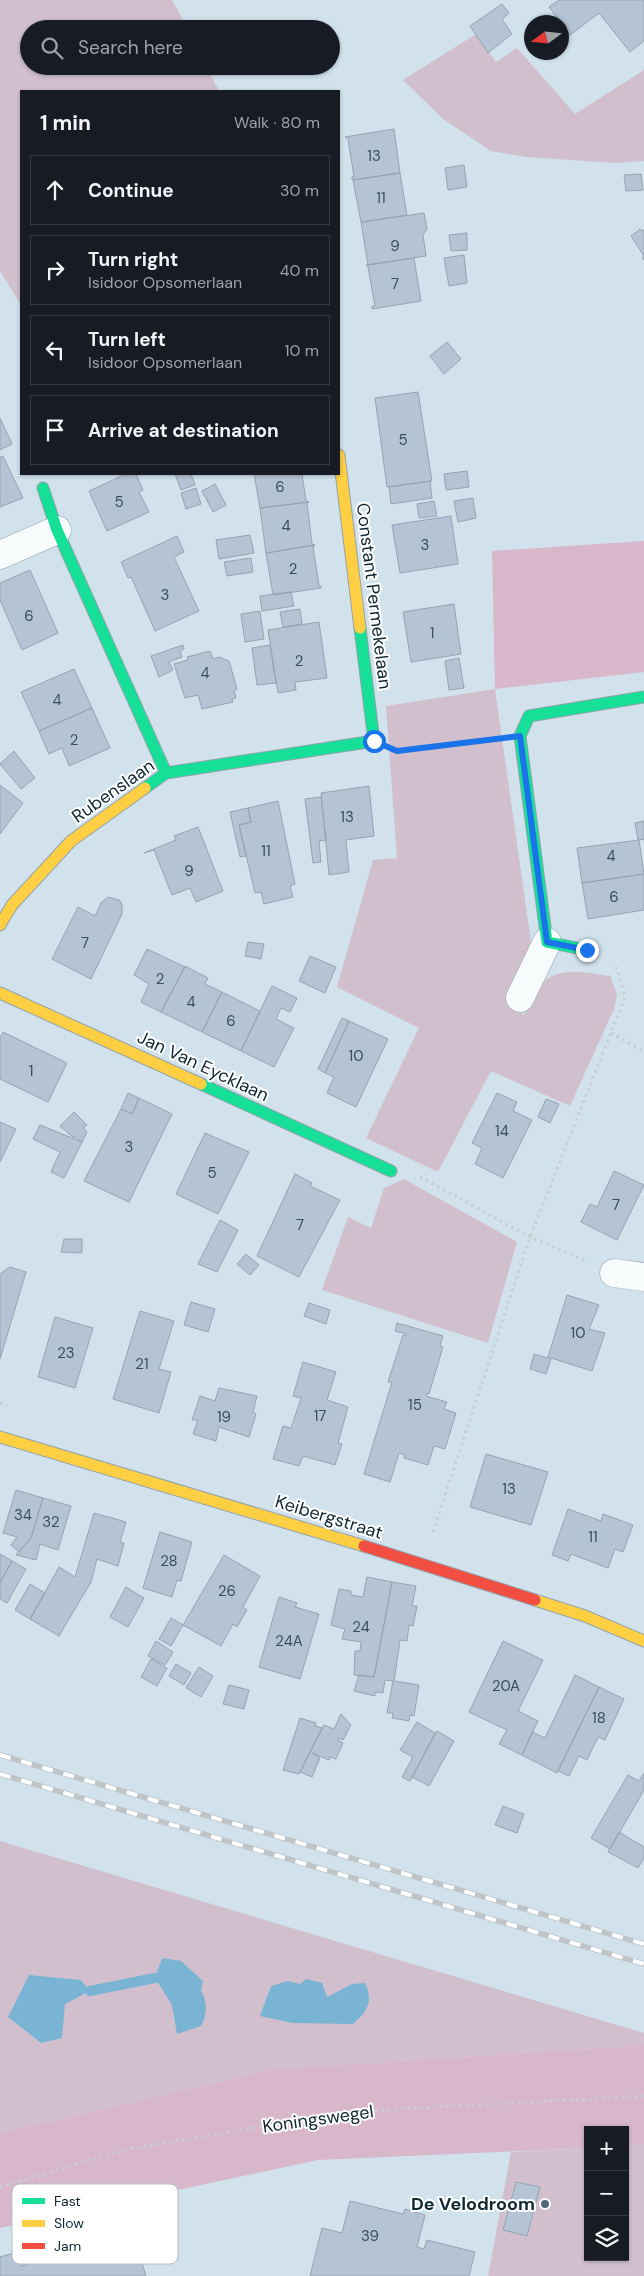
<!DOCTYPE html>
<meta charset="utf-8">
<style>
body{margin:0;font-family:"DM Sans",sans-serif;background:#242831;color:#f1f3f6}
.controls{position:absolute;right:15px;bottom:15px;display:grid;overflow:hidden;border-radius:0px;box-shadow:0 1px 4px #0004}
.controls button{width:45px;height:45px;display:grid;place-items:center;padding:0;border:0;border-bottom:1px solid #363941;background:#171b24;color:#f1f3f6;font:25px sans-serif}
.compass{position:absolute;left:524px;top:15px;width:45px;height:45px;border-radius:50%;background:#171b24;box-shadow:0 1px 4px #0004;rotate:255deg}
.stop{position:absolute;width:15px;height:15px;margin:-11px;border:4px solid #1a73e8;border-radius:50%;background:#fff}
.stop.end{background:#1a73e8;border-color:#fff;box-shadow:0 1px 5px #0008}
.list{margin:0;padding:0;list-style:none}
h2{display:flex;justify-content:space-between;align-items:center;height:65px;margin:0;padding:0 20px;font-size:21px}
h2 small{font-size:16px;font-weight:400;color:#9ea1a6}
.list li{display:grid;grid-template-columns:32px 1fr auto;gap:15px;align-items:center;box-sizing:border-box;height:70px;margin:0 10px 10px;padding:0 10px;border:1px solid #363941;border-radius:0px}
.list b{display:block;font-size:19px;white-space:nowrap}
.list p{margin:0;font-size:16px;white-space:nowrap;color:#9ea1a6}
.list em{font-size:16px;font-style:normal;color:#9ea1a6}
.icon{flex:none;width:28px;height:28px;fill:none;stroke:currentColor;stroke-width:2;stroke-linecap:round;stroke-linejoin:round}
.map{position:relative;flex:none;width:644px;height:2276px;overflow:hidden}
.search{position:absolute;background:#171b24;box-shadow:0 1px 4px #0004;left:20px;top:20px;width:320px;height:55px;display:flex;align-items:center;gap:12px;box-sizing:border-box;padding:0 18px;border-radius:28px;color:#9ea1a6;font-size:19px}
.panel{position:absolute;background:#171b24;box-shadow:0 1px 4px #0004;left:20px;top:90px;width:320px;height:385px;border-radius:0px}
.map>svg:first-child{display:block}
.green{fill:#d2bfce}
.forest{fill:#d9b7cb}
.water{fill:#7ab4d5}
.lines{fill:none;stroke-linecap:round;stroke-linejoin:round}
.stream{stroke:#7ab4d5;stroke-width:10}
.building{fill:#b4c4d5;stroke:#96a3b0}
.street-casing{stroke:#92a3ae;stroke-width:29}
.fast-casing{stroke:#92a3ae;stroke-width:13}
.slow-casing{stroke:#92a3ae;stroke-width:13}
.jam-casing{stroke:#92a3ae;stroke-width:13}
.path{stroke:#c8ced1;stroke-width:3;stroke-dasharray:2.5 4;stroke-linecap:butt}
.street{stroke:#f8fbfc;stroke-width:28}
.fast{stroke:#16e098;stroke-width:11}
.slow{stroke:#ffcf43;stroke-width:11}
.jam{stroke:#f24e42;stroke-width:11}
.rail-casing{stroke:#bfc4c8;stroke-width:5.5}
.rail{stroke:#fff;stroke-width:4;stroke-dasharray:11;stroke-linecap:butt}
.route{stroke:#1a73e8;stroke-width:6}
.poi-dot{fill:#546875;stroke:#fff;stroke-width:2}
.labels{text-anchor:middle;stroke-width:4;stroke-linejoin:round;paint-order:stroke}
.number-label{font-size:15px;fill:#394e5c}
.street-label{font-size:18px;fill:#102734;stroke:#fff}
.poi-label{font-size:18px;font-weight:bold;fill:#102734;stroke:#fff;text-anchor:end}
.key{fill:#fff;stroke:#b7bec2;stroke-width:1}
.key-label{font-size:14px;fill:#102734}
</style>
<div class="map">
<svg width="644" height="2276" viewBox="0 0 644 2276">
<rect width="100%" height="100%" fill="#d1e2ed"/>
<path class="green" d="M0,0H172L188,29H29V66H206L219,91H21V305L0,271Z
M476,34L496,62L517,48L575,114L644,70V161L615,163L526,157L491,151L443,119L403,80Z
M495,689L532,949L508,1005L524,1015C529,1006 534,996 540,987C555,964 587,973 610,976L617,994L614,1009L570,1106L491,1071L438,1172L366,1138L419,1028L337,987L373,860L397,858L386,706Z
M404,1179L517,1242L488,1343L322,1290L348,1217L371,1228L384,1188Z
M0,1841L644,2033V2045L274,2069L0,2133Z
M644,2145V2276H488L511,2152L588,2148V2257H625V2146Z"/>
<path class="forest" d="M644,541V672L495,689L492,551Z
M644,2045V2145L625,2146V2130H588V2148L318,2160L0,2228V2133L274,2069Z"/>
<path class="water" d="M162,1958L181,1961L203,1981L201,1991C208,2002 207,2015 201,2026L177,2034L172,2005L155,1978Z
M29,1975L81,1980L90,1991L65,2004L62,2038L41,2043L8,2017Z
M306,1979L322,1983L327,1997L352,1984L365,1983C374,2002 367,2012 353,2024L292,2023L260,2016L271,1986L288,1981L300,1984Z"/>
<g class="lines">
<path class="stream" d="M90,1991L155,1978"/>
</g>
<path class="building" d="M559,0H644V41L630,52L599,13L570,35L549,7Z
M502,4L509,13L502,19L512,34L488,53L470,26Z
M394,129L400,173L352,180V177H354L348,139L345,137Z
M464,165L467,187L448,190L445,168Z
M400,173L407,215L361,222L353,180Z
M641,174L643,190L626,191L624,175Z
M424,213L427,229L423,235L426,256L368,265L361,222Z
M640,229L642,231L644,230V260L642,258L644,256L631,236Z
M467,233V250L451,251L449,235Z
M464,255L467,283L449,286L444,258Z
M414,258L421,301L372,309V306H375L368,267L366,265Z
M447,342L461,359L444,374L430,356Z
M418,392L432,481L387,487L375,398Z
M0,418L12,444L0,450Z
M3,456L23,498L0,507V457Z
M467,471L469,487L446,490L444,474Z
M126,474H136L143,490L139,492L149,512L107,531L89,491Z
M175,474H191L195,485L181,490Z
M254,474H302L306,501L309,502L260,508Z
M430,481L432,498L391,504L389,487Z
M215,484L226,505L213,512L202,491Z
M196,488L201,504L186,509L181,493Z
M473,498L476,518L458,522L454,501Z
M434,501L437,516L419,518L417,504Z
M309,502L307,503L312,544L315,545L266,553L260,508Z
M451,516L458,564L400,573L392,525Z
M250,535L254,553L219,559L216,540Z
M177,536L184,552L174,557L199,611L155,631L131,577L128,578L121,562Z
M315,545L313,546L319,586H321V588L273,595L266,553Z
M251,558L253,572L227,576L224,562Z
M30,570L58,633L22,650L0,600V583Z
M291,592L294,606L262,611L260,596Z
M454,604L461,654L411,662L403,612Z
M300,609L302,624L283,627L280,612Z
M260,611L264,639L245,642L241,614Z
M319,622L327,678L295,682L296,690L278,693L268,630Z
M183,645L184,649L180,651L182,657L169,662L173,670L159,677L151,656Z
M270,645L276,683L257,685L252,648Z
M210,651L213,659L219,657L229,661L237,689L234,691L236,698L232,699L233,702L202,709L198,695L185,698L174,664L188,660L187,657Z
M459,658L464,688L449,690L445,661Z
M74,669L92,708L39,731L21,692Z
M92,708L110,748L69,766L62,748L49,754L39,731Z
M14,751L35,778L21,789L0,764Z
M0,785L23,803L0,834Z
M369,786L374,836L346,840L349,872L329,875L321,793Z
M321,797L326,840L319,841L321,862L313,863L305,799Z
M278,801L295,884L290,886L293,897L264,904L261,892L255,893L239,825L251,822L248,808Z
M248,808L251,822L239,825L246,856L240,857L230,812Z
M644,821V839L638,840L635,823Z
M198,827L223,891L196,902L190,888L172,895L154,850L144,853L176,840L174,836Z
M639,840L644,874L582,883L577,848Z
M644,874V910L588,919L582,883Z
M108,897L119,900L122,904V914L91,979L52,959L78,907L95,916L101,903Z
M248,942L264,944L261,959L245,956Z
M147,949L185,967L161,1012L141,1002L149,984L134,975Z
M310,956L336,967L325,993L299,981Z
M185,966L208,978L205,984L222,992L202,1032L161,1012Z
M272,986L297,998L290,1012L281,1008L276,1019L294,1028L274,1067L241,1051Z
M222,992L260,1011L241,1051L202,1032Z
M342,1018L349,1021L325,1073L318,1069Z
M349,1021L388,1039L356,1107L327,1093L334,1077L325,1073Z
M3,1032L67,1063L48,1102L0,1079V1038Z
M128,1093L139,1098L132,1114L121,1109Z
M497,1093L517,1102L513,1111L532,1120L503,1178L475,1164L482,1148L472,1143Z
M139,1098L172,1114L129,1202L84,1181L121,1109L132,1114Z
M546,1099L559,1104L550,1123L538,1117Z
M74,1112L87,1125L83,1128L87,1132L82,1142L75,1136L74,1138L60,1126Z
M0,1122L16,1129L0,1162Z
M40,1125L82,1142L64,1178L51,1172L60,1152L33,1139Z
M205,1133L249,1152L218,1214L176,1194Z
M614,1171L644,1185L617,1240L581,1222L590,1204L597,1207Z
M295,1174L312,1183L310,1186L340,1200L299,1277L257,1256Z
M220,1220L238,1230L217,1272L198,1264Z
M64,1239H82V1253L61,1252Z
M246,1254L259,1265L250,1275L237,1264Z
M10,1267L26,1272L0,1359V1274Z
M567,1295L599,1305L589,1329L605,1333L592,1371L548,1357Z
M191,1302L215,1309L208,1332L184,1325Z
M309,1303L330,1310L326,1324L304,1316Z
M140,1311L174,1321L159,1369L171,1372L159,1413L113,1399Z
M55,1317L93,1328L75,1388L38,1377Z
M397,1323L443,1336L440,1346L443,1347L429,1394L427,1393L426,1396L447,1402L444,1409L456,1413L445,1449L434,1446L428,1465L404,1458L405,1455L399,1453L390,1482L364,1474L392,1382H388L403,1335L406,1336V1334L395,1331Z
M534,1354L551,1359L546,1374L530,1369Z
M303,1362L336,1372L327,1400L348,1407L338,1443L342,1444L335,1465L303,1456L299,1466L273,1459L283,1426L291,1428L301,1398L293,1396Z
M219,1388L257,1396L253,1412L256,1414L249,1437L219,1427L216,1441L193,1434L198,1420H192L200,1396L215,1401Z
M486,1454L548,1472L531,1525L470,1507Z
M16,1490L43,1498L31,1538L19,1552L11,1545L17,1537L3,1533Z
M43,1498L71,1506L58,1550L40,1544L36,1560L16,1555L31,1538Z
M568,1509L601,1521L603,1514L633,1525L623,1552L615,1549L608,1568L571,1554L568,1561L552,1555Z
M94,1513L126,1522L120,1542L124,1543L118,1566L97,1559L91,1582L59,1636L30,1619L59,1567L75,1577Z
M160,1532L192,1542L181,1581L177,1580L172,1597L143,1588Z
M0,1554L12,1561L0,1583Z
M224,1555L260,1576L243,1607L247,1610L237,1627L233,1624L221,1646L183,1625Z
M12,1561L26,1569L7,1603L0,1599V1583Z
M367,1577L392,1582L374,1677L354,1675L355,1651H360L361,1642L342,1639L345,1629L331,1625L339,1589L351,1591V1595L363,1597Z
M392,1582L416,1586L412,1606H417L413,1626L409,1625L407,1641L400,1640L394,1681L419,1685L414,1716L410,1715L409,1721L392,1718L393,1713H387L393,1681L385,1680L383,1693L375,1692V1696L354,1691L359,1675L374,1677Z
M30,1584L45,1593L30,1619L15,1610Z
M126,1587L144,1598L128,1627L110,1617Z
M279,1597L297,1603L295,1607L319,1614L300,1679L259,1667Z
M171,1618L183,1625L171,1646L159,1639Z
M156,1641L173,1652L165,1665L148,1656Z
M503,1641L543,1660L518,1711L538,1721L522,1755L499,1744L507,1730L469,1712Z
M151,1659L167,1668L157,1686L141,1677Z
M176,1664L191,1673L184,1685L169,1676Z
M199,1667L213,1676L201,1697L186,1688Z
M575,1675L599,1687L557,1773L522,1755L532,1732L545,1738Z
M229,1685L249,1690L244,1709L223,1704Z
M599,1687L624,1699L605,1740L598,1737L587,1760L579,1756L569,1776L558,1771Z
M341,1714L351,1725L343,1740L339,1738L338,1740L343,1743L336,1759L330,1757L329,1760L312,1753L320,1758L312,1777L300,1772L324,1725L334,1729Z
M300,1718L316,1723L315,1726L322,1728L299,1774L283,1770Z
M417,1722L435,1733L410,1781L402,1777L413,1757L400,1750Z
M437,1731L454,1741L429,1786L412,1777Z
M644,1773V1790L610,1849L591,1838L628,1775L639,1781Z
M503,1806L524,1814L517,1833L495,1825Z
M619,1832L644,1847V1858L638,1868L608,1852Z
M516,2182L540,2187L527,2236L503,2230Z
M350,2201L403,2214L405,2209L425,2215L417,2247L424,2249L427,2240L475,2252L469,2276H310L322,2228L342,2233Z
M133,2232L146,2276H0V2257L17,2252L21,2266Z"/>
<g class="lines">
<defs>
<path id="street" d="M0,555L57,530
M520,998L547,942
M614,1273L644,1277"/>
<path id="fast" d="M43,488L57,530L166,773
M145,788L166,773L374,741L360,628
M587,950L547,942L520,736L529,716L644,697
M201,1084L391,1171"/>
<path id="slow" d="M339,455L360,628
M0,925L12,905L71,841L145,788
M0,993L201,1084
M0,1437L364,1546
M535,1600L585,1616L644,1641"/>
<path id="jam" d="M364,1546L535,1600"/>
</defs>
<use href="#street" class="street-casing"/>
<use href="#fast" class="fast-casing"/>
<use href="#slow" class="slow-casing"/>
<use href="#jam" class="jam-casing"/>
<path class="path" d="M402,750L490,739
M611,1033L644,1051
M420,1177L530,1237L586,1261
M0,1403L7,1405
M433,1532L530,1237L625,997L617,969L613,964
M0,2187L124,2150L346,2112L644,2096"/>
<use href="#street" class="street"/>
<use href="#fast" class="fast"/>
<use href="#slow" class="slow"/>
<use href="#jam" class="jam"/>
<defs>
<path id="rail" d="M0,1755L644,1944
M0,1774L644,1964"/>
</defs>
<use href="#rail" class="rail-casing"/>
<use href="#rail" class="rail"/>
</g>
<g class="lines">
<path class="route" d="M374,741L397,751L520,736L547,942L587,950"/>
</g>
<circle class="poi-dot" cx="545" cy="2204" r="5"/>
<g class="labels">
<g class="number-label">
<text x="374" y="161">13</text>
<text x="381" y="203">11</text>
<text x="395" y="251">9</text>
<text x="395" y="289">7</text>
<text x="403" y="445">5</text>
<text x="280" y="492">6</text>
<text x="119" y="507">5</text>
<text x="286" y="531">4</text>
<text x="425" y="550">3</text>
<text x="293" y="574">2</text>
<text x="165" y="600">3</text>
<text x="29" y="621">6</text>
<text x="432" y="638">1</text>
<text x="299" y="666">2</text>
<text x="205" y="678">4</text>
<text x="57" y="705">4</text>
<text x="74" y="745">2</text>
<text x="347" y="822">13</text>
<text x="266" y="856">11</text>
<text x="611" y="861">4</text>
<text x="189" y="876">9</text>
<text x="614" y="902">6</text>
<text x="85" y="948">7</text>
<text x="160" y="984">2</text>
<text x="191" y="1007">4</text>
<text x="231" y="1026">6</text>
<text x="356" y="1061">10</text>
<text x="31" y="1076">1</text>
<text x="502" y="1136">14</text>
<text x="129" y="1152">3</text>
<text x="212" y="1178">5</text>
<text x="616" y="1210">7</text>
<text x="300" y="1230">7</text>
<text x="578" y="1338">10</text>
<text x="66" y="1358">23</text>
<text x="142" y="1369">21</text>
<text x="415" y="1410">15</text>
<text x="320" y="1421">17</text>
<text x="224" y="1422">19</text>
<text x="509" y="1494">13</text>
<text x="23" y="1520">34</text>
<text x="51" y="1527">32</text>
<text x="593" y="1542">11</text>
<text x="169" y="1566">28</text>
<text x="227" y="1596">26</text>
<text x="361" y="1632">24</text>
<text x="289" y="1646">24A</text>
<text x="506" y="1691">20A</text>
<text x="599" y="1723">18</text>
<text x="370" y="2241">39</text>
</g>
<g class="street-label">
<text transform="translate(374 596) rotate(83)" y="6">Constant Permekelaan</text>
<text transform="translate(113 791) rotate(-35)" y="6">Rubenslaan</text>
<text transform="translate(203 1066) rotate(25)" y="6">Jan Van Eycklaan</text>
<text transform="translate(329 1517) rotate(17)" y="6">Keibergstraat</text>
<text transform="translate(318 2119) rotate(-8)" y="6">Koningswegel</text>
</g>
<g class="poi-label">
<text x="535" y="2210">De Velodroom</text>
</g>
</g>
<rect x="12" y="2184" width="166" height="80" rx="8" class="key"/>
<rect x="22" y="2198" width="23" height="6" fill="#16e098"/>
<rect x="22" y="2220" width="23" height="7" fill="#ffcf43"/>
<rect x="22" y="2243" width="23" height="6" fill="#f24e42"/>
<g class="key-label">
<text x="54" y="2206">Fast</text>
<text x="54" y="2228">Slow</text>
<text x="54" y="2251">Jam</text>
</g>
</svg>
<div class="controls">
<button>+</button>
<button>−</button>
<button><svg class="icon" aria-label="layers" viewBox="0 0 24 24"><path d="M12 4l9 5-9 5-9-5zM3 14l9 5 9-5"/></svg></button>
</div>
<svg class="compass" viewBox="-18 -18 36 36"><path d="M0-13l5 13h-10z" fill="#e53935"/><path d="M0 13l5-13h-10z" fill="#9ea1a6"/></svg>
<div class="stop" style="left:374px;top:741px"></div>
<div class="stop end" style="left:587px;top:950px"></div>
<div class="search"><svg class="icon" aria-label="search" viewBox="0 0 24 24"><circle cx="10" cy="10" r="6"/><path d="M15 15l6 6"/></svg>Search here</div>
<section class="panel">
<h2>1 min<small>Walk · 80 m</small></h2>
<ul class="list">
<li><svg class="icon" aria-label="ahead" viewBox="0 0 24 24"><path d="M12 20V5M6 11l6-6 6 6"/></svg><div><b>Continue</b></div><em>30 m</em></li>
<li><svg class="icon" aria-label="right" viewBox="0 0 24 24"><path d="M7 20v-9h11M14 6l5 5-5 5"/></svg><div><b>Turn right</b><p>Isidoor Opsomerlaan</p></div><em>40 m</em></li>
<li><svg class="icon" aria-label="left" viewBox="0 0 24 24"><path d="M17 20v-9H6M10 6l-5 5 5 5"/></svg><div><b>Turn left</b><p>Isidoor Opsomerlaan</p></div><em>10 m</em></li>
<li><svg class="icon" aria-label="arrive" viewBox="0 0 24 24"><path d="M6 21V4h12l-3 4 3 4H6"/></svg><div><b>Arrive at destination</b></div></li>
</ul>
</section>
</div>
